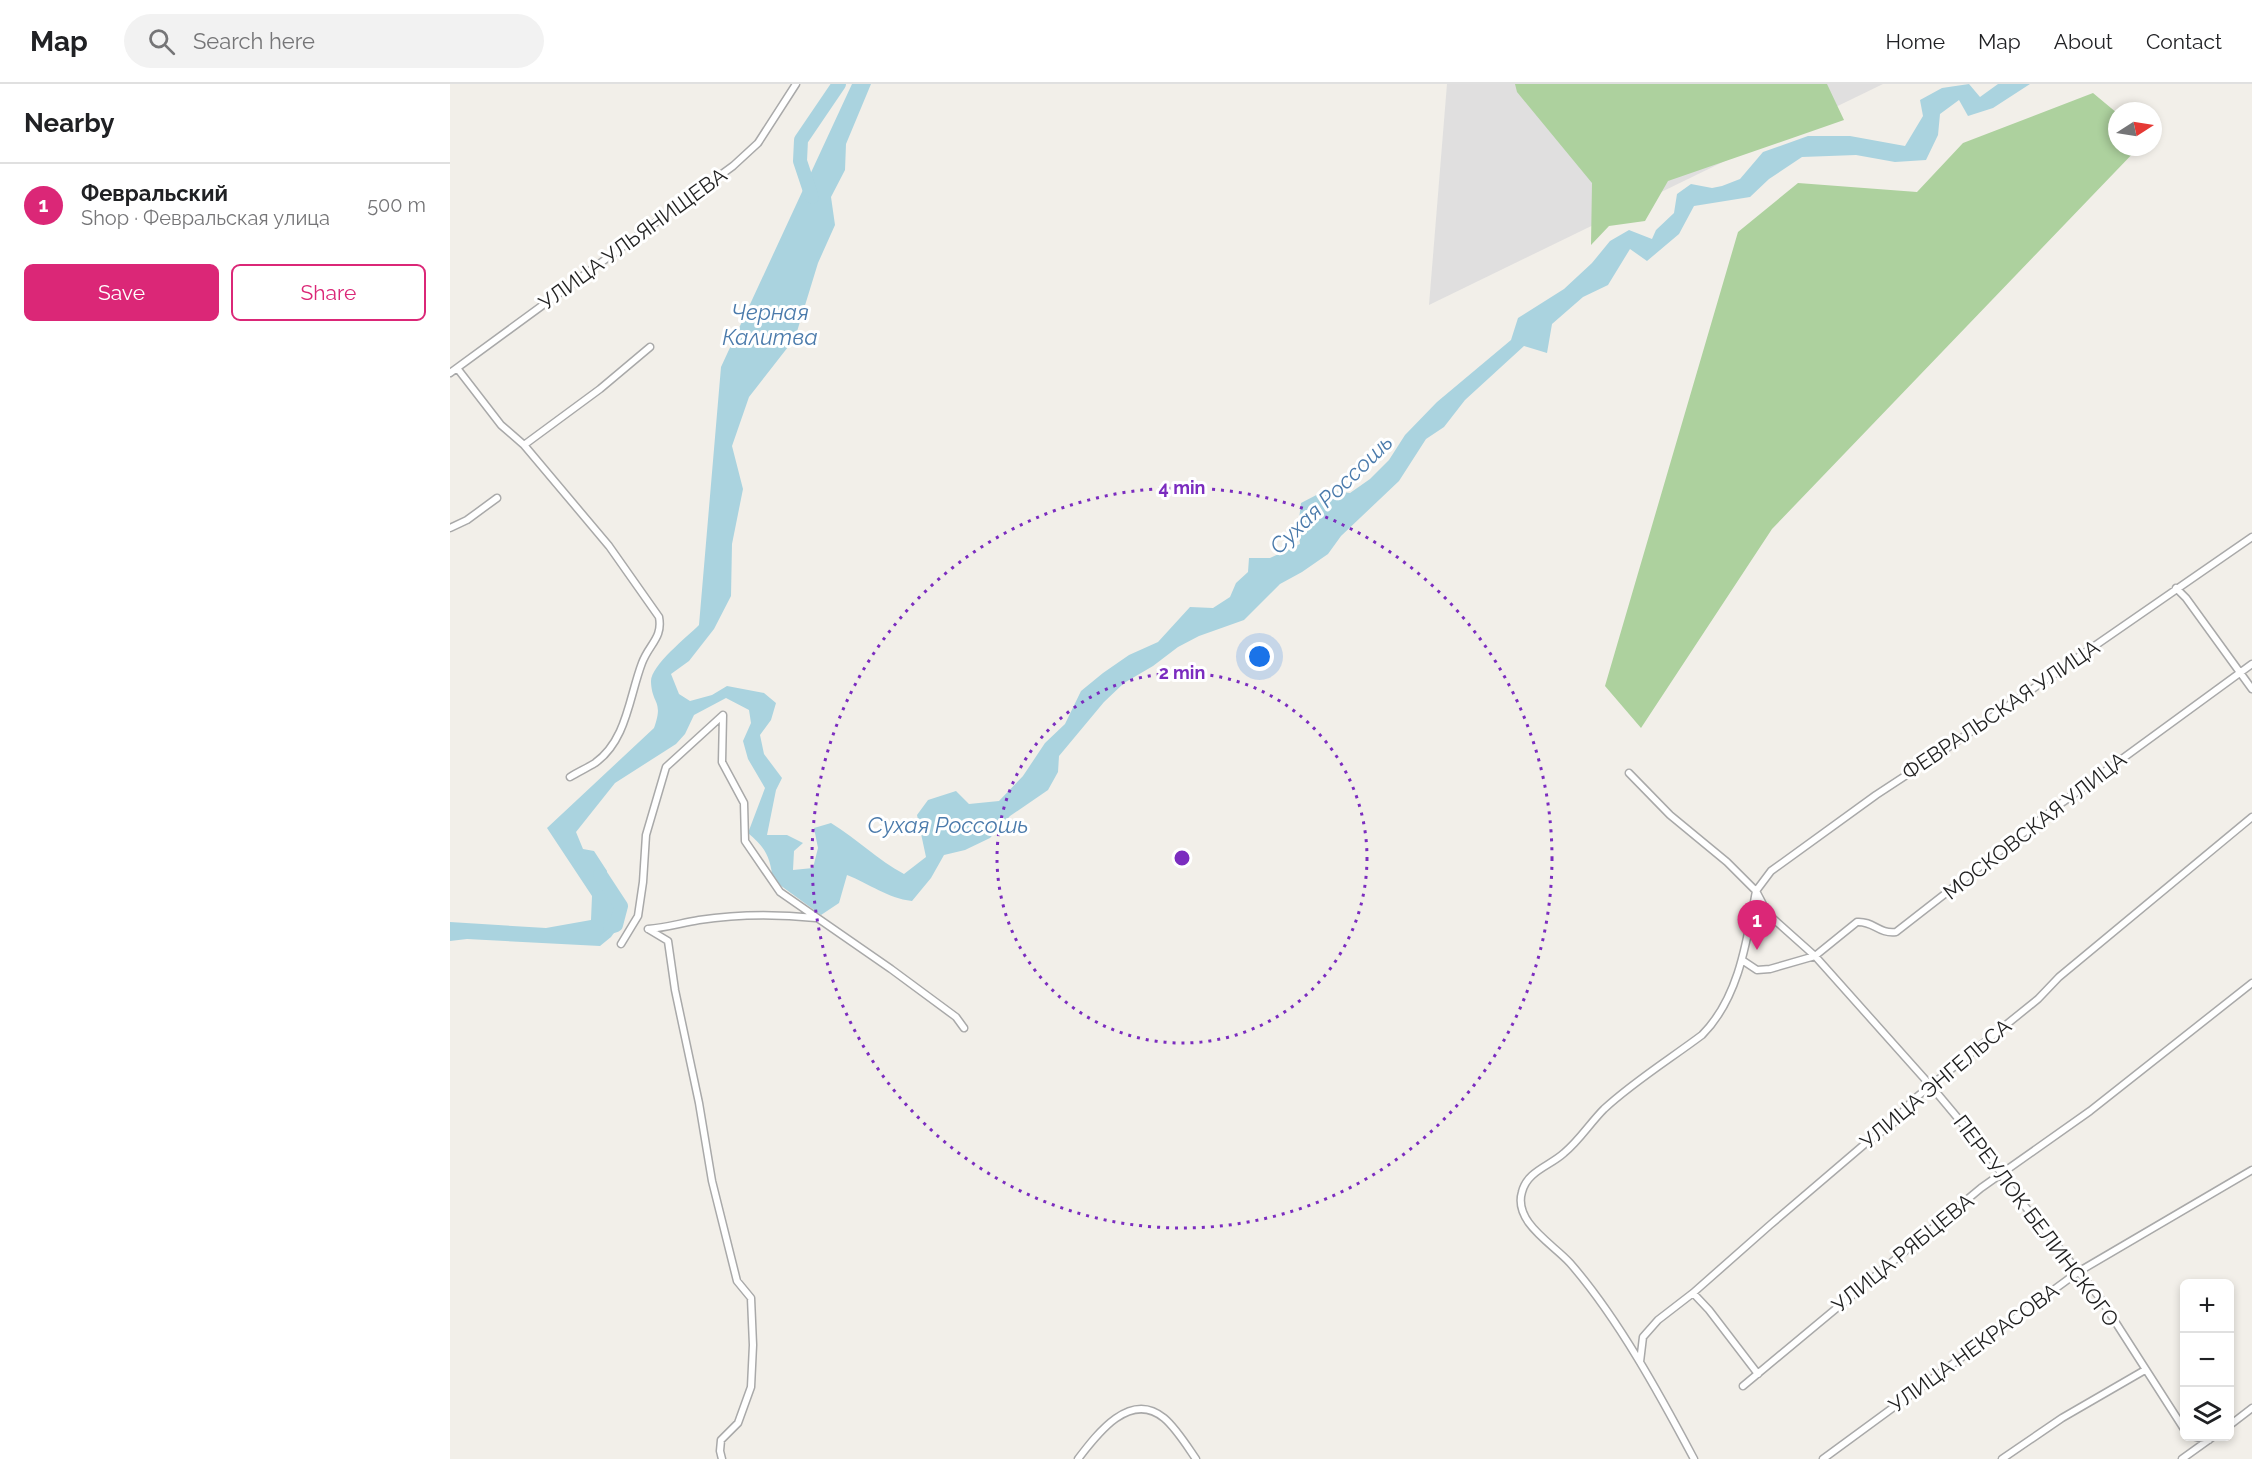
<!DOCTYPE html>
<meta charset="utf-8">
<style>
body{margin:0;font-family:Raleway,sans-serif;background:#f2f2f2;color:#202124}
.controls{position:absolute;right:18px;bottom:18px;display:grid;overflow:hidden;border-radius:9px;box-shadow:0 3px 9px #0003}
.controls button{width:54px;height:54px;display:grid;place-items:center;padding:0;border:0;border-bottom:2px solid #e0e0e0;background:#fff;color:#202124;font:30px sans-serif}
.compass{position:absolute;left:1658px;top:18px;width:54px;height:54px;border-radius:50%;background:#fff;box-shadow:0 3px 9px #0003;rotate:78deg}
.you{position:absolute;left:810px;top:573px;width:21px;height:21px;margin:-15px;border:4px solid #fff;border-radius:50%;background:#1a73e8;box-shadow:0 0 0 9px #1a73e833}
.badge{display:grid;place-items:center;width:39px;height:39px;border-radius:50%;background:#db2777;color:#fff;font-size:20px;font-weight:700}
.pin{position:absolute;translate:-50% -50px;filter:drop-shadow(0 2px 3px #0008)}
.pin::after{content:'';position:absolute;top:32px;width:21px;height:18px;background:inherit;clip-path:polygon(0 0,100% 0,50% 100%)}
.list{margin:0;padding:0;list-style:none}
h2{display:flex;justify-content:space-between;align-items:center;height:78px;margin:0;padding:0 24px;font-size:26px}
h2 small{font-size:20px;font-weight:400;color:#757577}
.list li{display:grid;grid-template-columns:39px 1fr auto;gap:18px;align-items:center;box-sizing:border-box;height:84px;padding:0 24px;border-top:2px solid #e0e0e0}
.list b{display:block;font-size:22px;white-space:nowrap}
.list p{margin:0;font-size:20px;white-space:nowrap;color:#757577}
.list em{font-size:20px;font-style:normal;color:#757577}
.actions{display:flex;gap:12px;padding:18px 24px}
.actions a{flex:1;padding:14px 0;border:2px solid #db2777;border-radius:9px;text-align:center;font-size:21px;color:#db2777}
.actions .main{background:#db2777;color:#fff}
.icon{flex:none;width:33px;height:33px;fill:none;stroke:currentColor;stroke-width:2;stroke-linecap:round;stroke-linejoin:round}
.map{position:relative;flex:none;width:1802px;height:1375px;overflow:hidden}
header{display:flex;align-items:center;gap:36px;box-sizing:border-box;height:84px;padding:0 30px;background:#fff;border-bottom:2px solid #e0e0e0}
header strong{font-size:28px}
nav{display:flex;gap:33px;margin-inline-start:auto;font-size:21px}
.search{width:420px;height:54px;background:#f2f2f2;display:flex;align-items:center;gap:15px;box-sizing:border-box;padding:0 21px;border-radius:33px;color:#757577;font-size:22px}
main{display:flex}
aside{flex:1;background:#fff}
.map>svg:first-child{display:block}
.residential{fill:#e0dfdf}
.forest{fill:#add19e}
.water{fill:#aad3df}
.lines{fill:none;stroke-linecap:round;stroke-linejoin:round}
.river{stroke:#aad3df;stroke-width:14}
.street-casing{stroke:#a9a9a9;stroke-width:9}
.street{stroke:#fff;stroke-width:6}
.ring{fill:none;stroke:#7b2cbf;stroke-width:3;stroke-dasharray:3 6}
.labels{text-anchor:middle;stroke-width:6;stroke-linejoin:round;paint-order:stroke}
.street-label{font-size:21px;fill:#222;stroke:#fff}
.water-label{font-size:22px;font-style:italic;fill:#4a7aab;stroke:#fff}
.centre{fill:#7b2cbf;stroke:#fff;stroke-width:3}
.ring-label{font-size:18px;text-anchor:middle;font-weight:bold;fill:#7b2cbf;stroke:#fff;stroke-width:6;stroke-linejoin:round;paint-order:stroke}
</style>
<header>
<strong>Map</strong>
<div class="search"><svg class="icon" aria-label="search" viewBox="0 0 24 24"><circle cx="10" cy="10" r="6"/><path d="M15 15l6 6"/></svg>Search here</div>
<nav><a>Home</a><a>Map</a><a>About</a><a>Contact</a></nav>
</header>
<main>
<aside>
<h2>Nearby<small></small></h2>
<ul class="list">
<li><span class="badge">1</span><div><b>Февральский</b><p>Shop · Февральская улица</p></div><em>500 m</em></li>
</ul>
<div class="actions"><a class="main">Save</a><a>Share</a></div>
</aside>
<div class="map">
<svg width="1802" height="1375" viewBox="0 0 1802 1375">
<rect width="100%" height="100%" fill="#f2efe9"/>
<path class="residential" d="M997,0H1433L979,221Z"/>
<path class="forest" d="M1065,0H1377L1394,36L1218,97L1195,137L1159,142L1141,161L1142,99L1067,8Z
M1643,9L1667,29V63H1689L1322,445L1191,644L1155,602L1288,148L1348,99L1467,108L1513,59Z"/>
<path class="water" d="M402,0H421L396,60L395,86L381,113L385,141L368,179L345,254L299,313L282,362L293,405L282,460L281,512L264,545L239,577L221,590L229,610L240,617L262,611L277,602L314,609L326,619L321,636L310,651L314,670L332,694L326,706L317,751H337L353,759L344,767L343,786L363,784L368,764L364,744L381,739C407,755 428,776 454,790L476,773L467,731L478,716L506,707L519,720L549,717L573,692L595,659L615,640L631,607L653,589L679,571L708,558L740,523L763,524L780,513L786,499L798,488L799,474H820L850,460L848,444L851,419L876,406L900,409L920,395L939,376L955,351L987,318L1061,256L1068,234L1114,205L1142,179L1160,157L1179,146L1202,155L1206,146L1224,129L1227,110L1241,100L1262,104L1272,102L1290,95L1313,68L1358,52H1400L1455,62L1473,32L1470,16L1492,4L1519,0L1530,13L1548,0H1580L1543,24L1518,32L1509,16L1490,30L1488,51L1476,76L1445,78L1406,71L1352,73L1319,95L1300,113L1244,122L1229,150L1197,177L1180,165L1158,201L1133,213L1102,240L1097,269L1074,262L1015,316L994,343L976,355L949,397L891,452L878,470L852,488L830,500L794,536L749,552L728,563L703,582L674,599L654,618L609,672L608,688L598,706L560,732L540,754L515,766L494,771L481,794L462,817C437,814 420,800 397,791L389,819L371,831L323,796C320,773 316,764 298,749L315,704L298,675L293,657L301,639L299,626L276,614L244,631L235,650L226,660L165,699L126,748L133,765L144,767L157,787L156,798L166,815L171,839L161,853L150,862L17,855L0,857V838L96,844L141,836L142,812L97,744L204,644C214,616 202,621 201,598C200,582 237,553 249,541L271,283Z"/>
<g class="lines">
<path class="river" d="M362,113L350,77L351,56L389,0
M150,790L171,822L166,841L160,843"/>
<defs>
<path id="street" d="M7,284L51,341L74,361L159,462L209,533C213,554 199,560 192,579C179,613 177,656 145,679C137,684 128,688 120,693
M0,289L283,82L308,59L346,0
M74,361L150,305L200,263
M0,444L17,436L47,414
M1726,504L1736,514L1802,605
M1179,689L1220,731L1277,778L1306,807C1297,856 1289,914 1252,951C1220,975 1183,998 1154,1025C1140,1039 1129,1057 1114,1069C1100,1082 1077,1087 1072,1108C1063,1138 1103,1160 1120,1179C1168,1234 1210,1311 1244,1375
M198,845L218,857L225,906L249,1019L262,1097L287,1197L301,1214L303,1261L301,1303L288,1339L271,1356L270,1367L272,1375
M198,845C215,844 231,839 249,836C288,830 327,830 366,834
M171,860L188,832L193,798L196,751L216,683L273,631L272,678L294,719L295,757L330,808L441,885L506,933L514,944
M1292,876L1307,886L1320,885L1365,872L1407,838C1424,837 1428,850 1446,848L1613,718L1802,580
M1243,1209L1259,1226L1308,1290
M1190,1278L1193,1253L1208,1236L1243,1209L1320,1141L1416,1059L1443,1039L1463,1016L1588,915L1609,893L1802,733
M1293,1302L1531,1104L1640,1027L1802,899
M1780,1341L1802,1324
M1734,1345L1650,1214L1560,1104L1542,1075L1481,1002L1365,872L1318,830L1306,807L1321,787L1426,711L1487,671L1802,453
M1742,1352L1759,1356
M628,1375C647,1350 680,1306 714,1334C726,1344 737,1362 746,1375
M1373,1375L1628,1188L1802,1086
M1552,1375L1612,1334L1695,1286
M1732,1375L1764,1352"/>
</defs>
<use href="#street" class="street-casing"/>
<use href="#street" class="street"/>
</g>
<g class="ring">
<circle cx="732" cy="774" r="185"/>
<circle cx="732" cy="774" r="370"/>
</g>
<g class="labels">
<g class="street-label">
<text transform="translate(183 155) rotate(-36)" y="7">УЛИЦА УЛЬЯНИЩЕВА</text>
<text transform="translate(1551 626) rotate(-34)" y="7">ФЕВРАЛЬСКАЯ УЛИЦА</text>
<text transform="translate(1585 742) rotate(-38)" y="7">МОСКОВСКАЯ УЛИЦА</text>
<text transform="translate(1486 1000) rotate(-40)" y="7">УЛИЦА ЭНГЕЛЬСА</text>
<text transform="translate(1586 1137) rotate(53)" y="7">ПЕРЕУЛОК БЕЛИНСКОГО</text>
<text transform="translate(1453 1169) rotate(-39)" y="7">УЛИЦА РЯБЦЕВА</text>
<text transform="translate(1524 1264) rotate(-36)" y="7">УЛИЦА НЕКРАСОВА</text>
</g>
<g class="water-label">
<text x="320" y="236">Черная<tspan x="320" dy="25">Калитва</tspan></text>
<text transform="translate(881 410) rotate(-44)" y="8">Сухая Россошь</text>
<text x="498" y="749">Сухая Россошь</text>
</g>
</g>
<circle cx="732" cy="774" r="9" class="centre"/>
<g class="ring-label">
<text x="732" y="410">4 min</text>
<text x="732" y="595">2 min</text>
</g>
</svg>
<div class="controls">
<button>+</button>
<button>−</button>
<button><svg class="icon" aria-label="layers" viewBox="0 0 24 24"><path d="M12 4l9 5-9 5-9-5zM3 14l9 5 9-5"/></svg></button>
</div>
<svg class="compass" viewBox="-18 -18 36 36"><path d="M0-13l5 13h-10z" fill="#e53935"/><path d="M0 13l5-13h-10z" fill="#757577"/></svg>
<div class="you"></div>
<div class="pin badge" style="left:1307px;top:866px">1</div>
</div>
</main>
